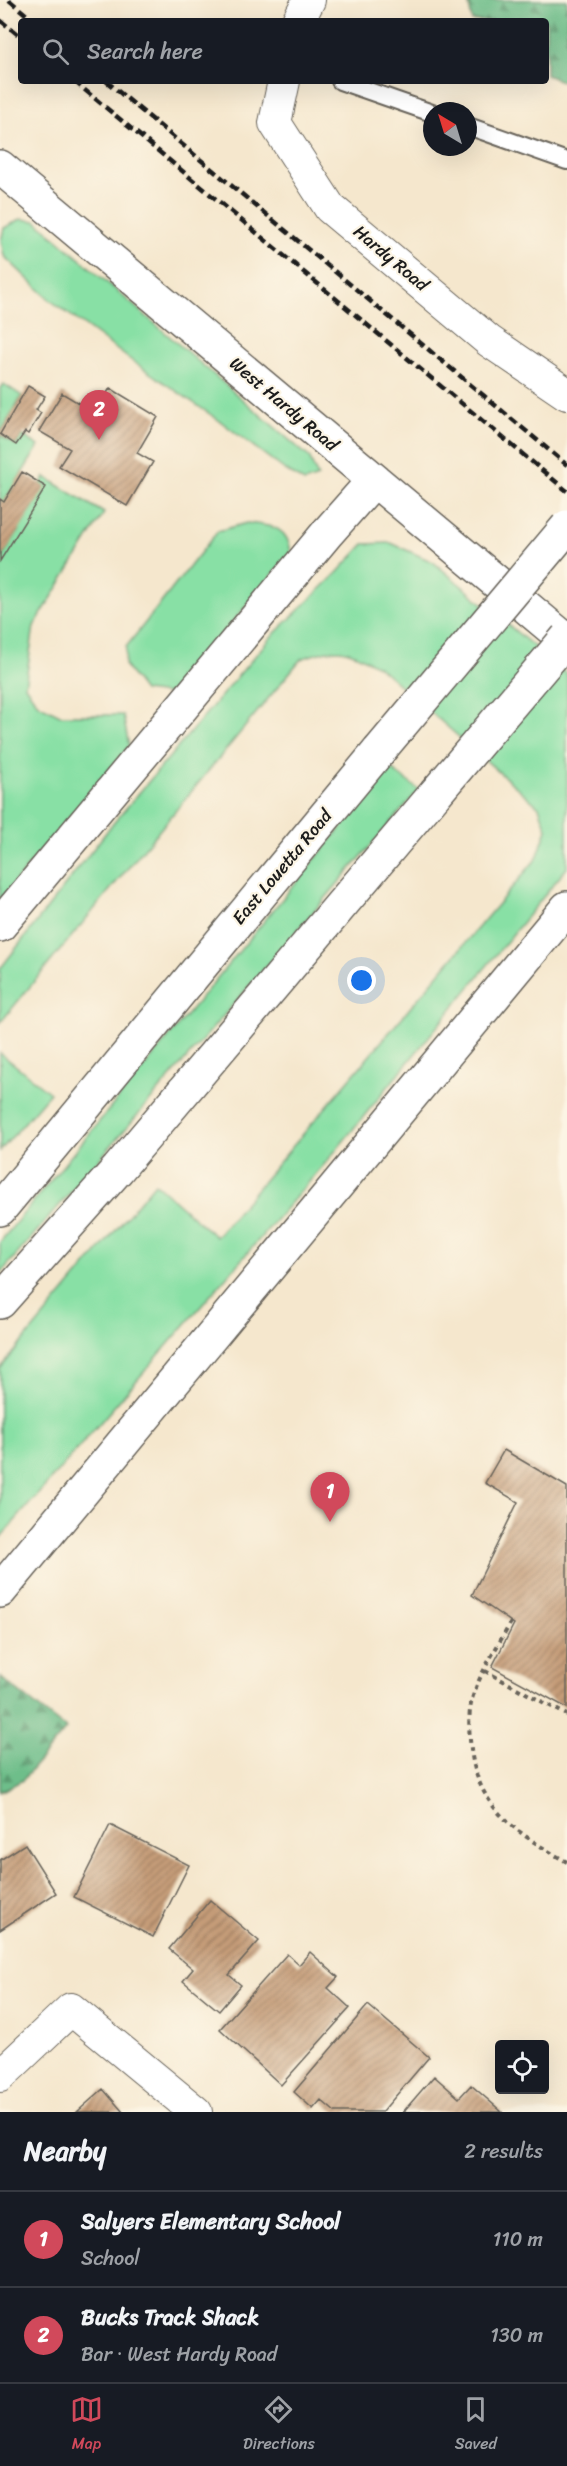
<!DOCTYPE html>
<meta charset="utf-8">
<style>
body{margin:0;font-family:Sriracha,sans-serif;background:#20242c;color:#f1f3f6}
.controls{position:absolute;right:18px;bottom:18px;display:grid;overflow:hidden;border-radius:6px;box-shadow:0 6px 24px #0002}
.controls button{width:54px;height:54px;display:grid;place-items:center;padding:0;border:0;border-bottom:2px solid #363941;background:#171b24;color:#f1f3f6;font:30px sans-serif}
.compass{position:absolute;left:423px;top:102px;width:54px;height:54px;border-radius:50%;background:#171b24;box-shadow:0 6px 24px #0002;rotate:322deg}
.you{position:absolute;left:362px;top:981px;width:21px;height:21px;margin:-15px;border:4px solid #fff;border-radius:50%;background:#1a73e8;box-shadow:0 0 0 9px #1a73e833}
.badge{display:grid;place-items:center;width:39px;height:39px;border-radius:50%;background:#d1495b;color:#fff;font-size:20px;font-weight:700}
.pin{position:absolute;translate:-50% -50px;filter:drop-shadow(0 2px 3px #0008)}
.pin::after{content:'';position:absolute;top:32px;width:21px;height:18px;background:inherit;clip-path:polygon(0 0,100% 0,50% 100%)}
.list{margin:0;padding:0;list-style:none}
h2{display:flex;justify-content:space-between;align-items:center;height:78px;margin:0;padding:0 24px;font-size:26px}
h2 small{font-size:20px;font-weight:400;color:#9ea1a6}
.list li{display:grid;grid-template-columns:39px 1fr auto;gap:18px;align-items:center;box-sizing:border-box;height:96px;padding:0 24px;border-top:2px solid #363941}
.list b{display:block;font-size:22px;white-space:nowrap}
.list p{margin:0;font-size:20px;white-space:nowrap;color:#9ea1a6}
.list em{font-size:20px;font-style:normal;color:#9ea1a6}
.icon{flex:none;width:33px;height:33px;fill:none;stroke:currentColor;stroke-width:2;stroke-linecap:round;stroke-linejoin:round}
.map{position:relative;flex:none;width:567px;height:2112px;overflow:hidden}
.search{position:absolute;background:#171b24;box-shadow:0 6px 24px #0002;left:18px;right:18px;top:18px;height:66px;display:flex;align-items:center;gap:15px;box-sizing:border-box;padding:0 21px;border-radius:6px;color:#9ea1a6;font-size:22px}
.sheet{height:270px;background:#171b24}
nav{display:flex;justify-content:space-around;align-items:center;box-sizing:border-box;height:84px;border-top:2px solid #363941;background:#171b24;font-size:16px;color:#9ea1a6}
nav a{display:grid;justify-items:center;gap:3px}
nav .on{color:#d1495b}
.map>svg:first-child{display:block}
.grass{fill:#88e0a5;stroke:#527e60;stroke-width:1.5}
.forest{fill:url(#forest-firs);stroke:#456d53;stroke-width:1.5}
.building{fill:url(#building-hatch)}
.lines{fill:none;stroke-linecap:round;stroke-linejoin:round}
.lane-casing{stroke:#68635a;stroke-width:20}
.street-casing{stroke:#68635a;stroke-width:34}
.secondary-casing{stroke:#68635a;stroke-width:36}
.path{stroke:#68635a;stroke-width:4;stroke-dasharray:4.5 4.5;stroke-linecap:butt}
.lane{stroke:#fff;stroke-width:16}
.street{stroke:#fff;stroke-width:32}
.secondary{stroke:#fff;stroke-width:33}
.rail{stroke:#1c1c1c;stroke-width:4.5;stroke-dasharray:9 4.5;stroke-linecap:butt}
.secondary-bridge-casing{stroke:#68635a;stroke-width:36;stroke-linecap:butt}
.secondary-bridge{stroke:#fff;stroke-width:33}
.labels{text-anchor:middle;stroke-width:4.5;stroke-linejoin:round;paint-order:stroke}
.street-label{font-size:18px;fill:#1c1c1c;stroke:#fcf5e5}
</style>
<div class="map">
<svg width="567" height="2112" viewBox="0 0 567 2112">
<defs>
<pattern id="forest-firs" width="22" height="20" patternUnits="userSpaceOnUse" patternTransform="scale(1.5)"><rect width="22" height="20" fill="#6ebe8a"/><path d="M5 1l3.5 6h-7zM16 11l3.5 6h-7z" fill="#5a9a70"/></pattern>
<pattern id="building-hatch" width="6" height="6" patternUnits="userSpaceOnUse" patternTransform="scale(1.5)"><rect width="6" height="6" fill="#c59c78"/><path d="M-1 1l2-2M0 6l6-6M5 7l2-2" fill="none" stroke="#9f7e62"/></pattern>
</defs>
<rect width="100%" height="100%" fill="#fcf5e5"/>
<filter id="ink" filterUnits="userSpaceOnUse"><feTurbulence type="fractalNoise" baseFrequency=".0167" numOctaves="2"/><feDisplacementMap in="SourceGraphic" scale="12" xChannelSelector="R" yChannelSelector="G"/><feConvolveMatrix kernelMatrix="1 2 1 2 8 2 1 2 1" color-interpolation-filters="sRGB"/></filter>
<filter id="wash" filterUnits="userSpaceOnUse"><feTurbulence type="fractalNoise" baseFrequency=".008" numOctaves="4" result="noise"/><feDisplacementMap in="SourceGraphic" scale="24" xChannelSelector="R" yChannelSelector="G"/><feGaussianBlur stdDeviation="1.35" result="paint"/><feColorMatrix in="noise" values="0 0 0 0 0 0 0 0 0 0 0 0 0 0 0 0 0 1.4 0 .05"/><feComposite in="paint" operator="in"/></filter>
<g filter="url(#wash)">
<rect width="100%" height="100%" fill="#f5e7cd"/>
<path class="grass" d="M21,219L36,221L309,457L318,477L304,482L285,470L220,421L128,358L50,300L4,256L1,241L4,228Z
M4,384L22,396L0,434V388Z
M0,435L16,445L22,435L39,446L4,502L0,499Z
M45,477L104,513L34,626L25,686L38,704L60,715H123L129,746L0,900V561L45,487L41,484Z
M247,523C270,526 288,525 291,553L177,688L167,694L144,691L125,666L126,647L218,531Z
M391,543L433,562L567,674V868L328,1160L0,1538V1369L155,1183L216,1237L537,858L547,829L539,807L379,667C344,647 340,645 301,659L0,1023V969L111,826L271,637L336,574L364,544Z
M390,768L419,790L0,1274V1242Z
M0,1053L50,1093L0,1151Z"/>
<path class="forest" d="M468,0H567V81H561L546,75V21H472Z
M0,1677L66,1729L23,1780L0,1792Z"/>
<g id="blocks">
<path class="building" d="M28,386L45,396L36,410L41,413L28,434L25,432L16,445L0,434Z
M110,388L158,417L137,453L153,462L127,506L59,466L70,449L39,431L62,393L95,413Z
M22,472L46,487L0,561V499L4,502Z
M504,1450L567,1487V1708L492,1667L514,1624L472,1595L518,1502L485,1483Z
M110,1825L189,1865L153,1937L74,1897Z
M25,1844L56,1893L0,1930V1860Z
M210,1900L259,1941L229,1975L241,1985L219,2011L183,1981L193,1969L169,1949Z
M310,1952L338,1977L328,1988L350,2008L281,2085L220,2029L287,1954L299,1965Z
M368,2005L429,2057L382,2112H335L321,2100L313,2109L294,2092Z
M434,2076L459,2098L471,2085L502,2112H403Z
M103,2089L123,2112H77Z"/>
</g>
</g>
<g filter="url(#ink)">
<use href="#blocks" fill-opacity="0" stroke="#68635a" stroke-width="1.5"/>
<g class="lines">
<defs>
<path id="lane" d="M340,81L432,113
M468,126L567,161"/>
<path id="street" d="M298,21L309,0
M284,81L275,123L330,208L489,341L567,394
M0,2076L71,2009L196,2112"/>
<path id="secondary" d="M0,167L567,641
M0,925L328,532L374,480
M0,1209L379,751
M0,1302L118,1169L435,794
M0,1591L567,908"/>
</defs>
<use href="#lane" class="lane-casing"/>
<use href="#street" class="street-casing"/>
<use href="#secondary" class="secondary-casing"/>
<path class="path" d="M511,1622C498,1646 480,1672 472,1699C468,1715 469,1733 471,1749C478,1810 519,1834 567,1862
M485,1671L567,1715"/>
<use href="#lane" class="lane"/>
<use href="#street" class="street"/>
<use href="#secondary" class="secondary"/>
<path class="rail" d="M9,0L34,21
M0,20L21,37
M74,81L567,491
M106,81L567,465"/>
<defs>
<path id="secondary-bridge" d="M379,751L567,527
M435,794L567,638"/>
</defs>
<use href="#secondary-bridge" class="secondary-bridge-casing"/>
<use href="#secondary-bridge" class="secondary-bridge"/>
</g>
</g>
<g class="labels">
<g class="street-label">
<text transform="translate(391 258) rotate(40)" y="6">Hardy Road</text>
<text transform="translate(284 404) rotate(40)" y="6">West Hardy Road</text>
<text transform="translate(282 867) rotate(-50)" y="6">East Louetta Road</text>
</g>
</g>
</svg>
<div class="controls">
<button><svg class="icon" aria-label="locate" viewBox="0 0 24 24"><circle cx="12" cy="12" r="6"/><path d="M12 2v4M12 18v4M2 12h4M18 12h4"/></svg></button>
</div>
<svg class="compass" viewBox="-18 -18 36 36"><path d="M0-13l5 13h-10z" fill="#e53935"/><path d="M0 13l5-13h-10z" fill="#9ea1a6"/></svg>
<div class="you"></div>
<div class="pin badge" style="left:330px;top:1522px">1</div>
<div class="pin badge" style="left:99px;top:440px">2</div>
<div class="search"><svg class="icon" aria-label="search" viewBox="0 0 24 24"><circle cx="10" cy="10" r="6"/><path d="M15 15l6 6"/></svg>Search here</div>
</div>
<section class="sheet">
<h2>Nearby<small>2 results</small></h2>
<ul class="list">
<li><span class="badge">1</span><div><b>Salyers Elementary School</b><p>School</p></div><em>110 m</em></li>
<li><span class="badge">2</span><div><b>Bucks Track Shack</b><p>Bar · West Hardy Road</p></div><em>130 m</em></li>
</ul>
</section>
<nav>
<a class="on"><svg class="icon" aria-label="map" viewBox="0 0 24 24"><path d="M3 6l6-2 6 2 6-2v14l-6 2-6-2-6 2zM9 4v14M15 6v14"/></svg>Map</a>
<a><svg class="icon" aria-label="directions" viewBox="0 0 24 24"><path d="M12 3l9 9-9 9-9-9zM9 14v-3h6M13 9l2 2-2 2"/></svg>Directions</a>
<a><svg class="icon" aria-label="saved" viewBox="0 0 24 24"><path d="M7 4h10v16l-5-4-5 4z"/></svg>Saved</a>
</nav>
